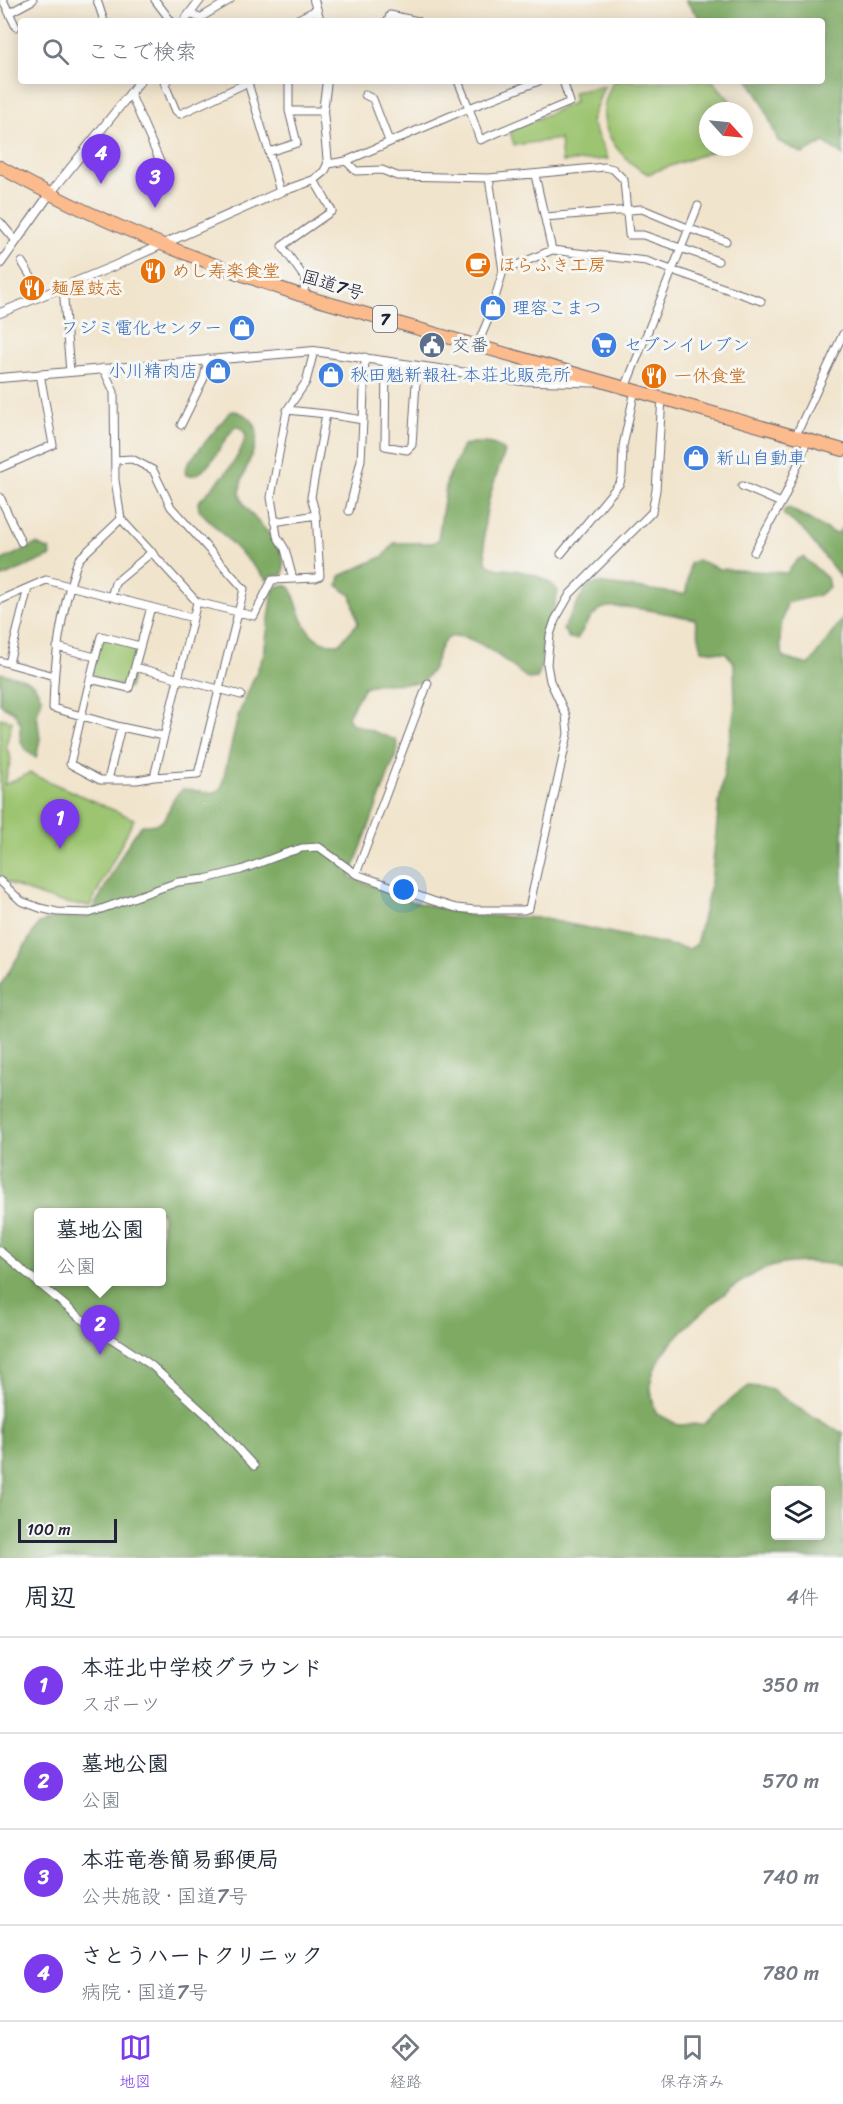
<!DOCTYPE html>
<html lang="ja">
<meta charset="utf-8">
<style>
body{margin:0;font-family:Sriracha,"Klee One",sans-serif;background:#f2f2f3;color:#1f2937}
.controls{position:absolute;right:18px;bottom:18px;display:grid;overflow:hidden;border-radius:6px;box-shadow:0 3px 15px #0003}
.controls button{width:54px;height:54px;display:grid;place-items:center;padding:0;border:0;border-bottom:2px solid #e0e1e3;background:#fff;color:#1f2937;font:30px sans-serif}
.compass{position:absolute;left:699px;top:102px;width:54px;height:54px;border-radius:50%;background:#fff;box-shadow:0 3px 15px #0003;rotate:117deg}
.scale{position:absolute;left:18px;bottom:15px;width:99px;box-sizing:border-box;padding-left:6px;border:3px solid #22223b;border-top:0;font-size:16px;line-height:21px;white-space:nowrap;color:#22223b;-webkit-text-stroke:4px #f6f6f2;paint-order:stroke}
.you{position:absolute;left:404px;top:890px;width:21px;height:21px;margin:-15px;border:4px solid #fff;border-radius:50%;background:#1a73e8;box-shadow:0 0 0 9px #1a73e833}
.badge{display:grid;place-items:center;width:39px;height:39px;border-radius:50%;background:#7c3aed;color:#fff;font-size:20px;font-weight:700}
.pin{position:absolute;translate:-50% -50px;filter:drop-shadow(0 2px 3px #0008)}
.pin::after{content:'';position:absolute;top:32px;width:21px;height:18px;background:inherit;clip-path:polygon(0 0,100% 0,50% 100%)}
.popup{position:absolute;left:34px;top:1208px;width:132px;height:78px;box-sizing:border-box;display:grid;place-content:center;border-radius:6px;background:#fff;filter:drop-shadow(0 2px 4px #0005);font-size:20px;white-space:nowrap;color:#747a83}
.popup b{font-size:22px;color:#1f2937}
.popup::after{content:'';position:absolute;left:50%;top:100%;margin-left:-12px;border:12px solid transparent;border-top-color:#fff}
.list{margin:0;padding:0;list-style:none}
h2{display:flex;justify-content:space-between;align-items:center;height:78px;margin:0;padding:0 24px;font-size:26px}
h2 small{font-size:20px;font-weight:400;color:#747a83}
.list li{display:grid;grid-template-columns:39px 1fr auto;gap:18px;align-items:center;box-sizing:border-box;height:96px;padding:0 24px;border-top:2px solid #e0e1e3}
.list b{display:block;font-size:22px;white-space:nowrap}
.list p{margin:0;font-size:20px;white-space:nowrap;color:#747a83}
.list em{font-size:20px;font-style:normal;color:#747a83}
.icon{flex:none;width:33px;height:33px;fill:none;stroke:currentColor;stroke-width:2;stroke-linecap:round;stroke-linejoin:round}
.map{position:relative;flex:none;width:843px;height:1558px;overflow:hidden}
.search{position:absolute;background:#fff;box-shadow:0 3px 15px #0003;left:18px;right:18px;top:18px;height:66px;display:flex;align-items:center;gap:15px;box-sizing:border-box;padding:0 21px;border-radius:6px;color:#747a83;font-size:22px}
.sheet{height:462px;background:#fff}
nav{display:flex;justify-content:space-around;align-items:center;box-sizing:border-box;height:84px;border-top:2px solid #e0e1e3;background:#fff;font-size:16px;color:#747a83}
nav a{display:grid;justify-items:center;gap:3px}
nav .on{color:#7c3aed}
.map>svg:first-child{display:block}
.green{fill:#9dc571;stroke:#607456;stroke-width:1.5}
.forest{fill:#7eaa63;stroke:#50664f;stroke-width:1.5;fill-rule:evenodd}
.lines{fill:none;stroke-linecap:round;stroke-linejoin:round}
.minor-casing{stroke:#6a666e;stroke-width:9}
.tertiary-casing{stroke:#6a666e;stroke-width:10}
.trunk-casing{stroke:#6a666e;stroke-width:14}
.minor{stroke:#fff;stroke-width:7}
.tertiary{stroke:#fff;stroke-width:8}
.trunk{stroke:#fbbb8c;stroke-width:12}
.labels{text-anchor:middle;stroke-width:6;stroke-linejoin:round;paint-order:stroke}
.shield{fill:#f6f6f2;stroke:#626272;stroke-width:1.5}
.shield-label{font-size:16px;font-weight:bold;fill:#22223b}
.food-label{font-size:18px;fill:#c56008;stroke:#f6f6f2;text-anchor:start}
.street-label{font-size:18px;fill:#22223b;stroke:#f6f6f2}
.shop-label{font-size:18px;fill:#366cbe;stroke:#f6f6f2;text-anchor:start}
.service-label{font-size:18px;fill:#4e5e75;stroke:#f6f6f2;text-anchor:start}
</style>
<div class="map">
<svg width="843" height="1558" viewBox="0 0 843 1558">
<rect width="100%" height="100%" fill="#f6f6f2"/>
<filter id="ink" filterUnits="userSpaceOnUse"><feTurbulence type="fractalNoise" baseFrequency=".0167" numOctaves="2"/><feDisplacementMap in="SourceGraphic" scale="12" xChannelSelector="R" yChannelSelector="G"/><feConvolveMatrix kernelMatrix="1 2 1 2 8 2 1 2 1" color-interpolation-filters="sRGB"/></filter>
<filter id="wash" filterUnits="userSpaceOnUse"><feTurbulence type="fractalNoise" baseFrequency=".008" numOctaves="4" result="noise"/><feDisplacementMap in="SourceGraphic" scale="24" xChannelSelector="R" yChannelSelector="G"/><feGaussianBlur stdDeviation="1.35" result="paint"/><feColorMatrix in="noise" values="0 0 0 0 0 0 0 0 0 0 0 0 0 0 0 0 0 1.4 0 .05"/><feComposite in="paint" operator="in"/></filter>
<g filter="url(#wash)">
<rect width="100%" height="100%" fill="#f1e4cc"/>
<path class="green" d="M613,81H713L738,110L708,111V147H724L648,174C625,162 601,137 604,108C605,99 610,89 613,81Z
M604,86L591,121L608,159L562,162L560,139L514,145L510,131L575,102L573,92Z
M101,636L140,646L129,688L90,679Z
M0,718L12,721L6,746L11,759L4,785L30,773L134,819L90,906C55,904 31,893 0,879Z"/>
<path class="forest" d="M685,0H843V156L824,142L803,154L778,141L762,102L749,81H822V21H702Z
M235,411C281,425 240,465 240,491C240,518 290,535 283,575L271,576L267,580L199,510L198,502C217,483 240,462 246,435L242,429L236,426C221,440 208,481 186,475L185,470L189,462L230,412Z
M472,443C485,443 496,442 505,452C491,489 478,523 487,564C499,572 507,568 520,571C533,574 551,580 558,591L542,649L540,672L537,678L528,679C514,668 461,620 444,642C438,649 437,660 433,668C430,673 425,678 422,683L376,684L364,687L348,716L351,723L396,740L398,749L350,877L411,901L469,915L540,918L689,949L696,945L711,883L719,803L735,707L734,663L726,653L702,650L695,619C676,616 616,601 601,609C590,615 584,629 577,639L569,638L563,629L586,588L597,583L683,594L686,592L690,563L698,560L720,569L787,573L797,560L803,557L827,578L829,587L819,595L787,603C782,621 776,640 784,658L809,665L843,618V1266C816,1261 787,1259 762,1270C729,1285 655,1345 651,1382C650,1393 653,1403 656,1413L678,1425L704,1424L730,1400L749,1386L769,1388L798,1408L838,1431L843,1432V1558H0V986L39,923L55,918L87,917C108,888 119,852 142,825C177,827 161,805 183,789L214,793L221,789L238,716L264,654L273,591L278,586H288L292,590C301,616 306,646 339,644L358,623L351,595L344,591L338,585L340,576L384,556L394,543H433L438,540L447,480L463,446ZM39,1212H162V1282H39ZM776,1490H820V1536H776Z
M789,508L833,533H838L843,527V580L804,531L783,514L785,509Z
M36,544L50,550L51,556L0,578V561Z
M0,673L22,678L34,684L42,699L37,714L40,739L36,758C23,750 17,740 21,724L14,712L0,704Z"/>
</g>
<g filter="url(#ink)">
<g class="lines">
<defs>
<path id="minor" d="M3,0L16,27
M97,0L104,21
M155,0L171,21
M9,13L33,0
M190,14L200,18L230,0
M294,21L316,10
M388,21L390,15L418,21
M167,81L164,82L176,111L180,114L251,81
M458,81L469,108L480,140L570,102L563,81
M248,83L269,152L297,143L289,111V81
M130,93L168,180
M365,95L373,99L389,141
M289,111H323
M269,152L280,192
M346,161L356,171L382,170L397,176L489,178L605,167L613,169L624,180L629,235H643L718,261
M328,164L346,161L469,108L539,81
M535,175L552,250
M545,217L642,209L690,229L726,241
M0,222L16,241
M22,262L42,295
M503,271L552,250L646,261L761,301
M63,287L70,372
M303,296L306,280L282,246L332,211L314,180
M477,346L490,315L503,271L489,178
M386,361L385,446L407,450L412,445L417,367
M103,368L114,392L115,480L121,519L197,602L254,616L272,580L316,578L320,576L316,515L311,497L326,414L363,420L365,357
M522,381L594,383
M625,388L698,206
M287,410L326,414
M181,425L204,378L208,359
M796,435L843,334
M115,460L132,459L153,470L171,507L244,589L198,774L154,777
M0,468L53,445L40,374
M742,486L781,503
M0,497L21,542
M349,511L361,460L363,420
M121,519L79,559L76,566C61,612 54,660 53,708L121,727L163,736
M274,522L316,515
M754,552L785,496L808,439
M561,554L620,483L622,475L623,446L635,390
M293,579L285,549L277,536L271,497L287,410L306,382L314,351
M111,597L115,583L152,552
M0,600L46,580L193,618
M151,607L129,688L90,679L70,764L100,780H137L154,777L197,602
M57,647L95,657
M0,661L54,676
M9,663L28,588
M135,667L241,695
M90,679L101,636L140,646
M108,780L121,727
M356,874L428,683
M0,881L21,901L40,908L57,912L90,913L178,882L205,879L241,870L286,853L302,848L319,847L356,874L433,901L456,908L476,910H524L529,908L568,734L566,715L550,681L547,664L550,635L555,620L570,594L652,512L656,490L662,398
M0,1251L79,1317L151,1365L210,1418L254,1466"/>
<path id="tertiary" d="M314,0L320,21
M184,21L200,0
M0,264L49,195L140,81
M0,313L114,266L280,192L314,180L324,172L328,164L323,111L327,81
M0,378L314,351L522,381L527,375L532,361"/>
<path id="trunk" d="M0,167C95,221 197,260 300,295L843,450"/>
</defs>
<use href="#minor" class="minor-casing"/>
<use href="#tertiary" class="tertiary-casing"/>
<use href="#trunk" class="trunk-casing"/>
<use href="#minor" class="minor"/>
<use href="#tertiary" class="tertiary"/>
<use href="#trunk" class="trunk"/>
</g>
</g>
<defs>
<symbol id="cafe-disc" viewBox="-11 -11 22 22"><circle r="9.5" fill="#e8710a" stroke="#f6f6f2"/><path d="M-5.5-4.5H6V0H3Q3 3.5 0 3.5H-2.5Q-5.5 3.5-5.5 0ZM3-3.2v2h1.7v-2ZM-6 4.5H4V6H-6Z" fill="#fff"/></symbol>
<symbol id="restaurant-disc" viewBox="-11 -11 22 22"><circle r="9.5" fill="#e8710a" stroke="#f6f6f2"/><path d="M-5-6h1v4h1v-4h1v4h1v-4h1v5L-1.5 .5V6h-2V.5L-5-1ZM5-6V6H3V1.5H1.5Q1.5-4 5-6Z" fill="#fff"/></symbol>
<symbol id="shop-disc" viewBox="-11 -11 22 22"><circle r="9.5" fill="#3f7fe0" stroke="#f6f6f2"/><path d="M-5-2.5h2.3a2.7 3.5 0 0 1 5.4 0H5L5.5 6h-11ZM-1.5-2.5h3a1.5 2.3 0 0 0-3 0Z" fill="#fff"/></symbol>
<symbol id="civic-disc" viewBox="-11 -11 22 22"><circle r="9.5" fill="#5c6f8a" stroke="#f6f6f2"/><path d="M-.6-6.5H3V-4.5H.6V-3L4-1V1h2V6H-6V1h2V-1L-.6-3ZM-1.2 2.5V6h2.4V2.5Z" fill="#fff"/></symbol>
<symbol id="supermarket-disc" viewBox="-11 -11 22 22"><circle r="9.5" fill="#3f7fe0" stroke="#f6f6f2"/><path d="M-6-5.5h2.5l.6 2H6L4.5 2H-2.5L-4.4-4H-6ZM-1.5 3.2a1.3 1.3 0 1 0 .1 0ZM3 3.2a1.3 1.3 0 1 0 .1 0Z" fill="#fff"/></symbol>
</defs>
<g fill-rule="evenodd">
<use href="#cafe-disc" x="463" y="250" width="30" height="30"/>
<use href="#restaurant-disc" x="138" y="256" width="30" height="30"/>
<use href="#restaurant-disc" x="17" y="273" width="30" height="30"/>
<use href="#shop-disc" x="478" y="293" width="30" height="30"/>
<use href="#shop-disc" x="227" y="313" width="30" height="30"/>
<use href="#civic-disc" x="417" y="330" width="30" height="30"/>
<use href="#supermarket-disc" x="589" y="330" width="30" height="30"/>
<use href="#shop-disc" x="203" y="356" width="30" height="30"/>
<use href="#shop-disc" x="316" y="360" width="30" height="30"/>
<use href="#restaurant-disc" x="639" y="361" width="30" height="30"/>
<use href="#shop-disc" x="681" y="443" width="30" height="30"/>
</g>
<g class="labels">
<rect class="shield" x="373" y="306" width="24" height="26" rx="4.5"/>
<g class="shield-label">
<text x="385" y="325">7</text>
</g>
<g class="food-label">
<text x="498" y="271">ほらふき工房</text>
<text x="172" y="277">めし寿楽食堂</text>
<text x="51" y="294">麺屋鼓志</text>
<text x="674" y="382">一休食堂</text>
</g>
<g class="street-label">
<text transform="translate(333 285) rotate(17)" y="6">国道7号</text>
</g>
<g class="shop-label">
<text x="512" y="314">理容こまつ</text>
<text x="222" y="334" text-anchor="end">フジミ電化センター</text>
<text x="624" y="351">セブンイレブン</text>
<text x="198" y="377" text-anchor="end">小川精肉店</text>
<text x="350" y="381">秋田魁新報社 本荘北販売所</text>
<text x="716" y="464">新山自動車</text>
</g>
<g class="service-label">
<text x="452" y="351">交番</text>
</g>
</g>
</svg>
<div class="controls">
<button><svg class="icon" aria-label="layers" viewBox="0 0 24 24"><path d="M12 4l9 5-9 5-9-5zM3 14l9 5 9-5"/></svg></button>
</div>
<svg class="compass" viewBox="-18 -18 36 36"><path d="M0-13l5 13h-10z" fill="#e53935"/><path d="M0 13l5-13h-10z" fill="#747a83"/></svg>
<div class="scale">100 m</div>
<div class="you"></div>
<div class="pin badge" style="left:60px;top:849px">1</div>
<div class="pin badge" style="left:100px;top:1355px">2</div>
<div class="popup"><b>墓地公園</b>公園</div>
<div class="pin badge" style="left:155px;top:208px">3</div>
<div class="pin badge" style="left:101px;top:184px">4</div>
<div class="search"><svg class="icon" aria-label="search" viewBox="0 0 24 24"><circle cx="10" cy="10" r="6"/><path d="M15 15l6 6"/></svg>ここで検索</div>
</div>
<section class="sheet">
<h2>周辺<small>4件</small></h2>
<ul class="list">
<li><span class="badge">1</span><div><b>本荘北中学校グラウンド</b><p>スポーツ</p></div><em>350 m</em></li>
<li><span class="badge">2</span><div><b>墓地公園</b><p>公園</p></div><em>570 m</em></li>
<li><span class="badge">3</span><div><b>本荘竜巻簡易郵便局</b><p>公共施設 · 国道7号</p></div><em>740 m</em></li>
<li><span class="badge">4</span><div><b>さとうハートクリニック</b><p>病院 · 国道7号</p></div><em>780 m</em></li>
</ul>
</section>
<nav>
<a class="on"><svg class="icon" aria-label="map" viewBox="0 0 24 24"><path d="M3 6l6-2 6 2 6-2v14l-6 2-6-2-6 2zM9 4v14M15 6v14"/></svg>地図</a>
<a><svg class="icon" aria-label="directions" viewBox="0 0 24 24"><path d="M12 3l9 9-9 9-9-9zM9 14v-3h6M13 9l2 2-2 2"/></svg>経路</a>
<a><svg class="icon" aria-label="saved" viewBox="0 0 24 24"><path d="M7 4h10v16l-5-4-5 4z"/></svg>保存済み</a>
</nav>
